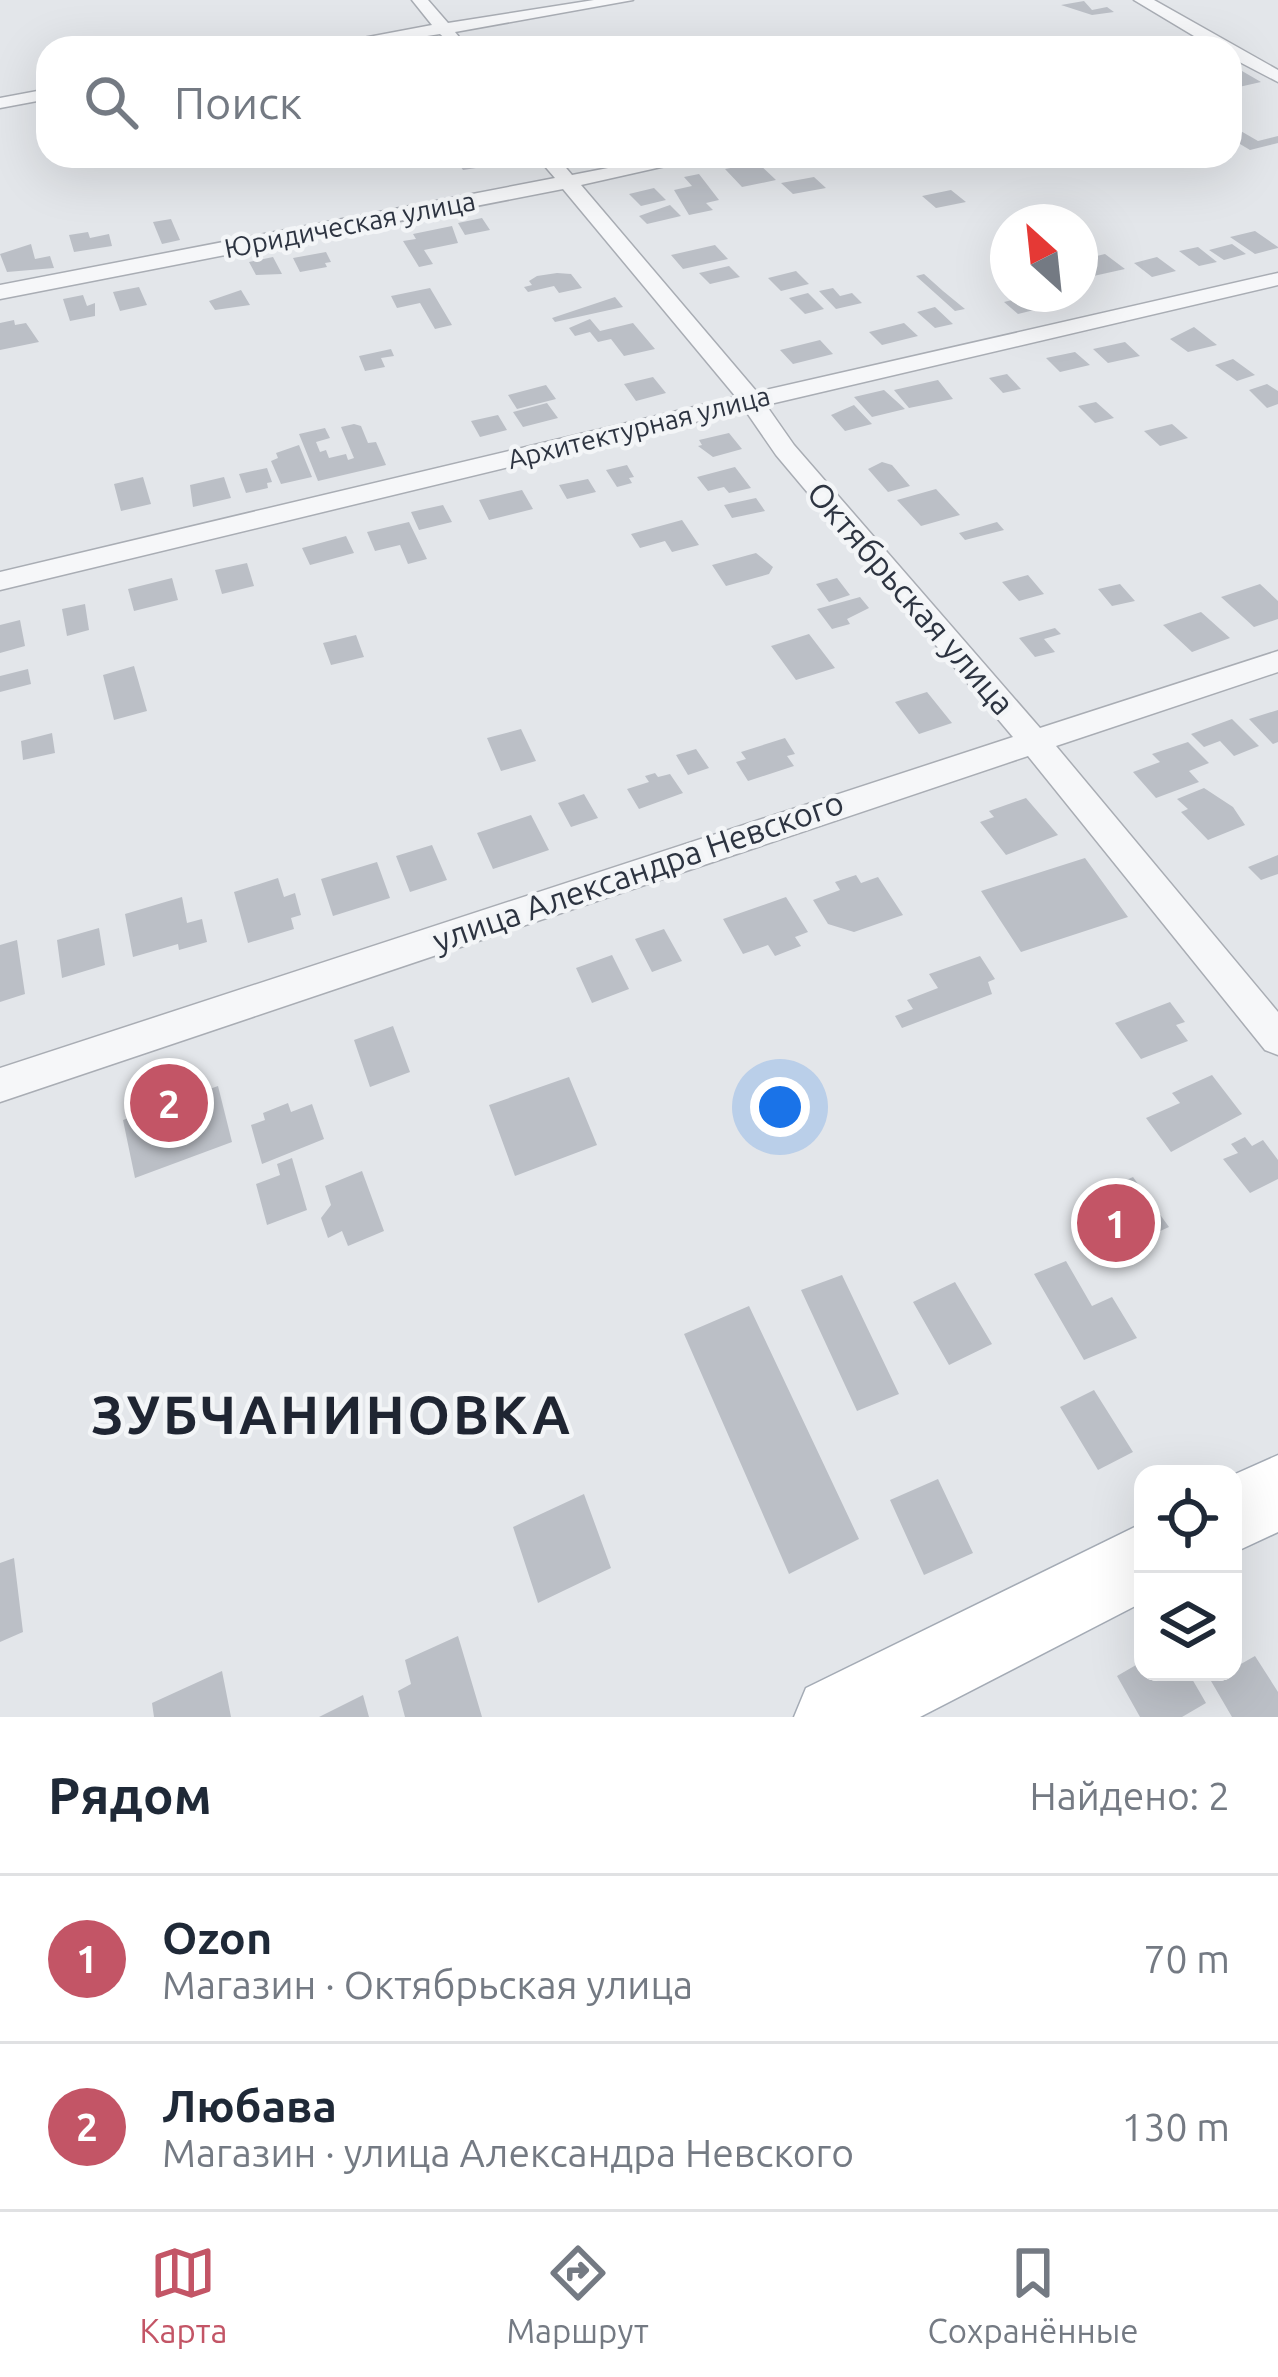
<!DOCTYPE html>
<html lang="ru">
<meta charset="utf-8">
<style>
body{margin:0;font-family:Ubuntu,sans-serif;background:#f2f2f3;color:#1f2937}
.controls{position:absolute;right:36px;bottom:36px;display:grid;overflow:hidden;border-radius:24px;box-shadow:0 12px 48px #0002}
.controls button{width:108px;height:108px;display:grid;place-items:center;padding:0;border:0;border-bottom:3px solid #e0e1e3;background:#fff;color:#1f2937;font:60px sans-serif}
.compass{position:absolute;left:990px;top:204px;width:108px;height:108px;border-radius:50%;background:#fff;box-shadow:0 12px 48px #0002;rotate:333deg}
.you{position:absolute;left:780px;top:1107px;width:42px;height:42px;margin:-30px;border:9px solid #fff;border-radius:50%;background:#1a73e8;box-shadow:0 0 0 18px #1a73e833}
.badge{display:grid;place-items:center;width:78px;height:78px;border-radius:50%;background:#c35566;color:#fff;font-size:39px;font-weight:700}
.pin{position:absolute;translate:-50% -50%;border:6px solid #fff;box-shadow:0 3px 12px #0006}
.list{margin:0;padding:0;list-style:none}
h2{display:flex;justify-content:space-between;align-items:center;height:156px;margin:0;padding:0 48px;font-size:51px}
h2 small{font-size:39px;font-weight:400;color:#747a83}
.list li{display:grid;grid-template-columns:78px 1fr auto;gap:36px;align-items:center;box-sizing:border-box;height:168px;padding:0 48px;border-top:3px solid #e0e1e3}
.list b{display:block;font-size:45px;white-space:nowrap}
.list p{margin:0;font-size:39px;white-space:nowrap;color:#747a83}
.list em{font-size:39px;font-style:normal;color:#747a83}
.icon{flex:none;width:66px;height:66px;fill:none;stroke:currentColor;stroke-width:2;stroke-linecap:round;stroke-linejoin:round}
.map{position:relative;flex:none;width:1278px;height:1717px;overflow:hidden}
.search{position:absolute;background:#fff;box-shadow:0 12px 48px #0002;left:36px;right:36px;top:36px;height:132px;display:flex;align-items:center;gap:30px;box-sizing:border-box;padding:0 42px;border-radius:36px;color:#747a83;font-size:45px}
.sheet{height:492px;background:#fff}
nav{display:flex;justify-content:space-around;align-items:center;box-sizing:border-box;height:168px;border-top:3px solid #e0e1e3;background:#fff;font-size:33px;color:#747a83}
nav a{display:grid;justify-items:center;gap:6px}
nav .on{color:#c35566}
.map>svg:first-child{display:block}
.building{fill:#bbbfc6}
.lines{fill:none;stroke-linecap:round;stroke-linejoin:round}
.minor-casing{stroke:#a9adb4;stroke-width:3}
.primary-casing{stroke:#a4abb5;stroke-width:3}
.minor{fill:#f6f7f9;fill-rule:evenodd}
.primary{fill:#fff;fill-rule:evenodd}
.labels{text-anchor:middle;stroke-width:9;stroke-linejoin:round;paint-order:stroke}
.far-street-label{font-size:27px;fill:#2d3441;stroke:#f3f5f7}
.street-label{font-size:33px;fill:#2d3441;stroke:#f3f5f7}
.near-district-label{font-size:54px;font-weight:bold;letter-spacing:3px;fill:#1f2532;stroke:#f3f5f7}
</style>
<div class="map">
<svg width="1278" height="1717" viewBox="0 0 1278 1717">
<rect width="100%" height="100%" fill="#e3e6ea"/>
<path class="building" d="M1084,1L1092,10L1107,7L1114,12L1092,15L1061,5Z
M1242,71L1261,82L1230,89V74Z
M1239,130L1258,141L1278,136V143L1250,150L1230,138V132Z
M453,156H482L489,166L463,170Z
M758,163L776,180L742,187L725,169Z
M699,174L719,200L706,203L713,210L689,215L674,190L692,186L684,177Z
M814,177L826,188L793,194L781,183Z
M654,188L666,200L641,206L629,194Z
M951,190L966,202L936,208L922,196Z
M670,205L681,216L647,224L639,216Z
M482,218L490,230L465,235L458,223Z
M171,219L180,240L162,244L153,222Z
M452,226L458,243L424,250L433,264L419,267L403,241L416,239L413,234Z
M1255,231L1278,247V248L1255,254L1230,237Z
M88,232L90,238L109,234L112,246L74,252L69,235Z
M31,244L35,259L50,256L54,268L7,272L0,254Z
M1232,244L1246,254L1224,260L1209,250Z
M715,245L728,259L683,269L671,255Z
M1198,247L1217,262L1199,266L1179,251Z
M326,252L331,262L325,263L327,267L300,272L293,258Z
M1105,254L1125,269L1080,279V260Z
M273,257L282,274L256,275L249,262Z
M1157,257L1176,271L1152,277L1134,263Z
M729,266L740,277L710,284L699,273Z
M796,271L809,284L781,291L768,278Z
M557,273L571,274L582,288L559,293L554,286L528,292L524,287L532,285L529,281L537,276Z
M924,274L943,291L965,309L955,311L916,276Z
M139,287L147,305L120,311L113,292Z
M430,288L452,325L435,329L420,303L397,308L391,296Z
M833,288L840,296L852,293L862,303L836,309L819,291Z
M241,290L250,305L215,310L209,301Z
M808,293L824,309L805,314L789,298Z
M83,295L87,306L95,303V316L70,321L63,299Z
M615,297L623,307L555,322L552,318Z
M1024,297L1038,309L1018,314L1004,302Z
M935,307L953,324L935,328L917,312Z
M590,319L600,331L633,323L655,349L624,356L611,339L598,342L590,332L575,336L569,328Z
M14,320L15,325L26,323L39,342L0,350V323Z
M904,323L918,336L882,345L869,332Z
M1194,327L1217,345L1188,352L1170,339Z
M820,340L833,354L793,364L780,350Z
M1125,342L1140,356L1108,363L1093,349Z
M391,349L394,356L381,358L385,367L365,371L359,356Z
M1075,352L1090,365L1060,372L1046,358Z
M1233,359L1255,375L1237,381L1215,365Z
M1007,374L1021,389L1003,393L989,378Z
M653,377L666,393L636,401L624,384Z
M938,380L953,399L909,408L894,390Z
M1267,384L1278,391V404L1267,408L1249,390Z
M546,385L556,399L517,409L508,395Z
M884,390L905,409L872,417L854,397Z
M1096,402L1114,418L1095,423L1078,406Z
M547,403L558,418L523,427L513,412Z
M854,405L872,424L845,431L831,415Z
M498,415L507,430L480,437L471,421Z
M354,424L361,426L368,443L376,442L386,465L318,481L299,434L325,428L330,438L316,442L320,452L326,450L329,458L346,454L348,460L354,458L341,427Z
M1172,424L1188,438L1160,446L1144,431Z
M729,433L742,449L713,457L698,446L702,445L699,440Z
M299,445L312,477L281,484L271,461L278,458L276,453Z
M882,462L892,465L910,486L888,492L868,469Z
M627,465L634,477L629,478L632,483L617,487L606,470Z
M735,467L751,488L729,493L724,487L708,491L697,477Z
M267,468L272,482L267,483L268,488L246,493L239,474Z
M143,477L151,504L121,511L114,484Z
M224,477L231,498L193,507L190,485Z
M588,479L596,492L567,499L559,485Z
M936,489L960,515L921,526L897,500Z
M522,490L533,509L489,520L479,500Z
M756,498L765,511L732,518L724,505Z
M443,505L452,522L419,530L411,512Z
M682,520L699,545L672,552L665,541L640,548L631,534Z
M409,522L427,559L408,564L400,545L375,551L367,532Z
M997,522L1004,530L965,540L959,533Z
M346,536L354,553L310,565L302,548Z
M756,553L773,567L769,574L726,586L712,565Z
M247,563L254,586L222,594L215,570Z
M1028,575L1044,594L1019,601L1002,582Z
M172,578L178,600L134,611L128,589Z
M837,578L850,595L829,602L816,584Z
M1120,584L1135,601L1112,606L1098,589Z
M1260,584L1278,601V619L1254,627L1221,597Z
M860,597L869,608L847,619L850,624L832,629L817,609Z
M85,604L89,630L67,636L62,609Z
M1201,612L1230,638L1192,652L1163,625Z
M20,620L25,646L0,653V625Z
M1055,628L1061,634L1044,639L1055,652L1035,657L1019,638Z
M809,634L835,668L796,680L771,646Z
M356,635L364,657L331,665L323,643Z
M134,666L147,711L114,720L103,675Z
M28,669L31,684L0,692V676Z
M927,692L952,723L919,734L895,702Z
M1278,710V742L1273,744L1249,719Z
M1232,719L1259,746L1234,756L1220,741L1204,747L1191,734Z
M521,729L536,761L501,771L487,738Z
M52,733L55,753L23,760L21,741Z
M785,738L795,754L787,756L794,766L748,781L736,762L746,759L741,752Z
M1188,742L1209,763L1189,771L1199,782L1156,798L1133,772L1160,762L1152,754Z
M696,749L709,768L688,775L676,755Z
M655,773L658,777L670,774L683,793L639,809L627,789L649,782L645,776Z
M1204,788L1233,807L1245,825L1208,840L1181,812L1188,809L1177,799Z
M584,794L598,818L571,827L558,803Z
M1026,798L1058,835L1006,855L980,822L994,817L989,811Z
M531,815L549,850L493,869L477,833Z
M432,845L447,880L410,892L396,856Z
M1278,855V874L1261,880L1248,867Z
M1085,858L1128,917L1021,952L981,891Z
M377,862L390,898L333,916L321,879Z
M856,875L861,883L878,877L903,915L854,932L828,924L813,900L840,890L835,882Z
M278,878L284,897L295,893L301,915L291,918L294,929L248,943L234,892Z
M182,897L187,923L202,919L207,942L179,950L178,944L133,957L125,914Z
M786,897L808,932L795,937L801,946L775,956L768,945L743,954L723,919Z
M99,928L105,965L62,978L57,940Z
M664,929L682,961L652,972L635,939Z
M17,940L25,994L0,1002V945Z
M612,955L629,989L592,1003L576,968Z
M980,956L995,979L988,982L992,994L902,1028L895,1016L913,1009L907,1000L938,988L929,974Z
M1170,1002L1185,1022L1176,1025L1188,1041L1141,1059L1115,1023Z
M393,1026L410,1072L370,1087L354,1040Z
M1212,1075L1242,1114L1171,1152L1146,1118L1180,1103L1172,1093Z
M569,1077L597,1145L515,1176L489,1105Z
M218,1086L232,1142L135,1178L123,1120Z
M288,1103L291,1112L312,1104L324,1139L262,1164L251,1125L265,1120L263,1113Z
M1245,1137L1252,1146L1263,1140L1278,1160V1179L1250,1193L1223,1159L1238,1153L1231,1144Z
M292,1158L307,1210L267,1225L256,1184L280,1175L277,1164Z
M362,1171L384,1231L348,1246L342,1231L328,1238L321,1218L331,1205L325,1186Z
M1133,1177L1169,1227L1123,1248L1088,1197Z
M1066,1261L1092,1306L1112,1297L1137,1338L1084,1360L1034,1274Z
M842,1275L899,1394L857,1411L801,1290Z
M955,1282L992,1344L949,1365L913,1302Z
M749,1306L859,1539L789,1574L684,1334Z
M1094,1390L1133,1452L1098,1470L1060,1407Z
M938,1479L973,1553L924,1575L890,1500Z
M584,1494L611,1568L538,1603L513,1527Z
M14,1558L23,1632L0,1642V1563Z
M458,1636L482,1717H405L398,1691L411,1684L405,1660Z
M1255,1656L1278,1692V1717H1232L1211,1681Z
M1143,1661V1672H1188L1206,1703L1182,1717H1140L1117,1676Z
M222,1671L231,1717H154L152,1703Z
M363,1695L369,1717H319Z"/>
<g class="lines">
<defs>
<path id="minor" d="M412,0H428L448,23L594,0H633L455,32L463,42L455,47L440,34L350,48H310L432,25Z
M1134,0H1154L1278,70V82L1230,57V48H1214Z
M48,89V99L0,108V98Z
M536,156H556L572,175L670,156H710L581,185L757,392L1278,273V285L766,405L794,445L1040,728L1278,651V672L1056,746L1278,1012V1055L1265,1050L1028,756L0,1102V1068L1013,737L776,455L745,410L0,590V572L736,397L563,189L0,299V285L555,178Z"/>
<path id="primary" d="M1278,1455V1532L1233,1553V1475Z
M1143,1523V1602L920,1717H794L806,1688Z"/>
</defs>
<use href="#minor" class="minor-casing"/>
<use href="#primary" class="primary-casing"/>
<use href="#minor" class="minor"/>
<use href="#primary" class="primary"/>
</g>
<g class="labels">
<g class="far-street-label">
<text transform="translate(350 225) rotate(-11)" y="9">Юридическая улица</text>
<text transform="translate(639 428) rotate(-14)" y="9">Архитектурная улица</text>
</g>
<g class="street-label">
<text transform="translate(911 598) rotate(49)" y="12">Октябрьская улица</text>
<text transform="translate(638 871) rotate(-19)" y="12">улица Александра Невского</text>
</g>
<g class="near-district-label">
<text x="332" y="1434">ЗУБЧАНИНОВКА</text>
</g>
</g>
</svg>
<div class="controls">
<button><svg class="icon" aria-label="locate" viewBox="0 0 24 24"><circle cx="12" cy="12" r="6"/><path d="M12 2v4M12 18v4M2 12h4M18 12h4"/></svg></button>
<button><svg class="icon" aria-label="layers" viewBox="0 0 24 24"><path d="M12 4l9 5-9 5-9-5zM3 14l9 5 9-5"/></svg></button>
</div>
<svg class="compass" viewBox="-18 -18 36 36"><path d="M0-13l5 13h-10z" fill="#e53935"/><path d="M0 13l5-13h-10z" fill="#747a83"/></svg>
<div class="you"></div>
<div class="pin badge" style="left:1116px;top:1223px">1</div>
<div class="pin badge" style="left:169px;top:1103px">2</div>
<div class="search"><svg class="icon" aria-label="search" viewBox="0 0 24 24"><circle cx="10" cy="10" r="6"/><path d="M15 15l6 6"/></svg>Поиск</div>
</div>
<section class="sheet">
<h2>Рядом<small>Найдено: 2</small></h2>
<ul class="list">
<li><span class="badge">1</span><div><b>Ozon</b><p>Магазин · Октябрьская улица</p></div><em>70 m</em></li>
<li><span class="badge">2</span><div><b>Любава</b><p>Магазин · улица Александра Невского</p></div><em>130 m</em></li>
</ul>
</section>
<nav>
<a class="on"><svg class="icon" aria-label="map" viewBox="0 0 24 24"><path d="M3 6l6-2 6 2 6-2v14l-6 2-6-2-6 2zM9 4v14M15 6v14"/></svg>Карта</a>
<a><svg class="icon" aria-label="directions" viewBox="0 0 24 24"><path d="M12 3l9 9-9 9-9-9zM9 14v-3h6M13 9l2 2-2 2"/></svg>Маршрут</a>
<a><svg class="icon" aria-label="saved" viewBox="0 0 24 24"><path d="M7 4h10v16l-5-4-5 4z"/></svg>Сохранённые</a>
</nav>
